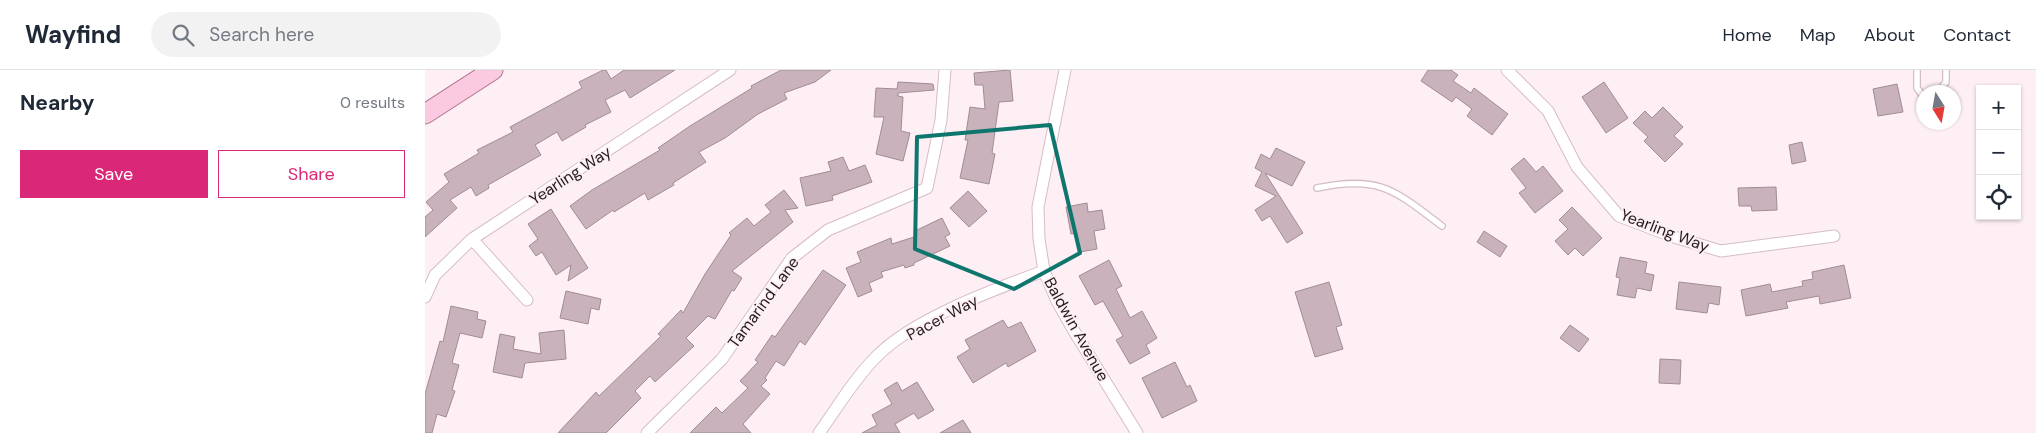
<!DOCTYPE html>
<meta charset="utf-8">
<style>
body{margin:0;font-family:"DM Sans",sans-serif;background:#f2f2f3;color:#1f2937}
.controls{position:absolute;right:15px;top:15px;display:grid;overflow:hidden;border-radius:0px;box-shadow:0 1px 4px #0004}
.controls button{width:45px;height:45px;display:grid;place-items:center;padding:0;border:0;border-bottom:1px solid #e0e1e3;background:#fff;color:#1f2937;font:25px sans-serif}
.compass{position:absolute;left:1491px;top:15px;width:45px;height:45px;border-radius:50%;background:#fff;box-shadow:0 1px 4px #0004;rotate:169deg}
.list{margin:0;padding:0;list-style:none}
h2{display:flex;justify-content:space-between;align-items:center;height:65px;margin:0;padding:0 20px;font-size:21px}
h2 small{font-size:16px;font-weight:400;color:#747a83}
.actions{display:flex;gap:10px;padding:15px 20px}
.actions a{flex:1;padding:11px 0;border:1px solid #db2777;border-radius:0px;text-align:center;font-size:18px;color:#db2777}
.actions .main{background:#db2777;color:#fff}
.icon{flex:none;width:28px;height:28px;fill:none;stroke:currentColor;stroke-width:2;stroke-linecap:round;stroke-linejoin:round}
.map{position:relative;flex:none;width:1611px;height:363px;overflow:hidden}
header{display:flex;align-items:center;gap:30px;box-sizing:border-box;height:70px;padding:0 25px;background:#fff;border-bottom:1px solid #e0e1e3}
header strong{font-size:24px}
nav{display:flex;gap:28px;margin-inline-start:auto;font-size:18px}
.search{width:350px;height:45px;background:#f2f2f3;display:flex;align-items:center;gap:12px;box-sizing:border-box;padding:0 18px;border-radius:28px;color:#747a83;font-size:19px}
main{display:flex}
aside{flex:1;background:#fff}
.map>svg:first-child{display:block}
.building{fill:#cab2bc;stroke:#a18b94}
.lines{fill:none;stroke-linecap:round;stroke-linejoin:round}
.lane-casing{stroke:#d5bdc7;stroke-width:8}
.street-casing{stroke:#d5bdc7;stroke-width:13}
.primary-casing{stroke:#ae758f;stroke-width:21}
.lane{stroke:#fff;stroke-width:5.5}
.street{stroke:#fff;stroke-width:11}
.primary{stroke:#fbcae0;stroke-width:19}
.marked{fill:none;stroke:#0f766e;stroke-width:4;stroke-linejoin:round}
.labels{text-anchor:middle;stroke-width:4;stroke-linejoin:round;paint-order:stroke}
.street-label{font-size:16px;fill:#231b1e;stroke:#feeff5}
</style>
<header>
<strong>Wayfind</strong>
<div class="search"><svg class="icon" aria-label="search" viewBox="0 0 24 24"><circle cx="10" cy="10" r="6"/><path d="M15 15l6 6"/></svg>Search here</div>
<nav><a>Home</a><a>Map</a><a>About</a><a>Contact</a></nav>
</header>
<main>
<aside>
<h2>Nearby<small>0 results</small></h2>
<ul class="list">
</ul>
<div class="actions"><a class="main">Save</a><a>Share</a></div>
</aside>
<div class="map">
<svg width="1611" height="363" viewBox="0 0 1611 363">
<rect width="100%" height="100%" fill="#feeff5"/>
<path class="building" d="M178,0H181L186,9L199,0H250L205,28L200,20L180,30L186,42L160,55L161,57L137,71L132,62L110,75L116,85L63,115L64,118L51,126L46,117L25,130L32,138L0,167V147L8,140L1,132L24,112L19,104L54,83L52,80L88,62L85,57L157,18L154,12Z
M356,0H406L390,12L359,23L362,29L333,44L300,68L274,82L281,92L248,113L249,115L223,130L220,123L189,142L188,140L161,159L145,136L167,120L235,80L233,78L265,56L327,18L326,16Z
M585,0L588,31L574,32L567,83L570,84L564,114L535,108L543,70H540L545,37L560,39L558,15H550L549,3Z
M1003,0H1026L1033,5L1028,11L1046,23L1049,18L1083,44L1067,65L1042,46L1047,39L1031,27L1027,32L996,11Z
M473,12L508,14L509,20L473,23V26L478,27L476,61L485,63L478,91L451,84L459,47H449L451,18L472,19Z
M1179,12L1203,48L1181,63L1157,27Z
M1472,14L1478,42L1453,46L1448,19Z
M1238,37L1258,57L1249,66L1258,74L1240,92L1219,71L1223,67L1208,53L1220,41L1227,48Z
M1377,72L1381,91L1367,94L1364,75Z
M851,78L880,92L867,116L840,103L878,163L862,173L845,146L837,151L830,140L851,126L830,116L837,102L830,98L836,84L845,89Z
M418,87L424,101L440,95L447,112L407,126L408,130L381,136L375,108L406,101L403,92Z
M1099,88L1111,102L1118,96L1138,121L1110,143L1094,123L1101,118L1086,99Z
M1351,117L1352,140L1327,141L1326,136H1314L1313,118Z
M359,120L373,138L360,140L368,152L307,201L317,208L309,221L307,220L290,249L283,246L261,268L269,276L230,312L225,306L210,321L216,328L181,363H133L171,322L174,326L236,266L233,264L256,240L258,243L280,204L306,165L304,163L322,148L329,156L346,142L340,135Z
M543,121L562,141L544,157L525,138Z
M662,133L663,142L677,140L680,159L669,161L672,179L655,182L652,163L646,164L641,137Z
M1147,137L1177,168L1158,186L1150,178L1143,185L1130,171L1143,159L1134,150Z
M126,139L163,198L143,211L146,195L131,205L117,182L111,186L104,176L113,169L103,154Z
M517,148L525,164L520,167L525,176L489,193V195L480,198L479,195L456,202L458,207L444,213L447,221L433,227L421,198L436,192L432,182L466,168L467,174L492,166L490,161Z
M1059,161L1082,176L1075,187L1052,172Z
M1195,187L1222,192L1220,203L1229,205L1226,221L1212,218L1210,228L1192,225L1195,208L1191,207Z
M684,190L697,216L691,219L705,248L717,241L732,268L721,275L725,283L705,294L691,270L698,266L678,231L670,235L654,206Z
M1419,195L1426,228L1395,234L1394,226L1361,232L1363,238L1321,246L1316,220L1345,214L1347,222L1378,216L1377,211L1388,209L1387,202Z
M398,200L421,215L380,275L375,271L359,296L351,291L340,308L342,310L336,316L345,324L318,354L326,363H265L291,337L297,343L323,318L315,311L333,292L330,290L347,265L350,267Z
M904,212L917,255L911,257L918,279L890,287L870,222Z
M1254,212L1296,217L1294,235L1284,233L1282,243L1251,239Z
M141,221L176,229L174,240L166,238L163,254L135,248Z
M26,236L53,242L52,249L61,251L57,268L35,263L27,293L34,295L27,320L30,321L21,347L12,344L7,363H0V324L15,271L18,272Z
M578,250L583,258L596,252L611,281L583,297L581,293L548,313L532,287L545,279L540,270Z
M1145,255L1164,269L1154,282L1135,268Z
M139,260L141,289L100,293L97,308L68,302L75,264L90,267L88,279L116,284L114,263Z
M1235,289L1256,290L1255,314L1234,313Z
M750,292L762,317L765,315L772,331L737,348L717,308Z
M472,312L477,321L492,312L509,340L493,349L489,343L470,354L475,363H437L452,355L447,345L467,334L459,320Z
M538,350L546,363H515Z"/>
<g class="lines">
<defs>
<path id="lane" d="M1492,0V18L1498,26
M1513,22L1521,12V0
M892,118C955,105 969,120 1017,156"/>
<path id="street" d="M640,0L613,137L614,169L619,201L632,231L649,261L712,363
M1082,0L1123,41L1152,97L1194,146L1249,167L1296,181L1409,166
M47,169L102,230
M0,227L10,205L47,169L305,0
M222,363L297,289L367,188L403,160L502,118L516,50L520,0
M394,363C412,338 429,309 451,287C488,249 570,219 619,201"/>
<path id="primary" d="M0,44L68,0"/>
</defs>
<use href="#lane" class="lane-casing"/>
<use href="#street" class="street-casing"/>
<use href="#primary" class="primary-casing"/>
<use href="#lane" class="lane"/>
<use href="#street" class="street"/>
<use href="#primary" class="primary"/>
</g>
<path class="marked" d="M625,55L655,183L589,219L490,179L492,67Z"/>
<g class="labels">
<g class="street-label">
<text transform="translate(145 105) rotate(-33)" y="6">Yearling Way</text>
<text transform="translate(1240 160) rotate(21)" y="6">Yearling Way</text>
<text transform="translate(338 232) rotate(-54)" y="6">Tamarind Lane</text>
<text transform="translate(517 247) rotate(-28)" y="6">Pacer Way</text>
<text transform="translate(652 259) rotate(61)" y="6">Baldwin Avenue</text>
</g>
</g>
</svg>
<div class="controls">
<button>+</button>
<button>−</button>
<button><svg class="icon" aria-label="locate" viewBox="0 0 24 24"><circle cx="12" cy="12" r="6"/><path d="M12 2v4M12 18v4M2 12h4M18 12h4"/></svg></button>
</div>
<svg class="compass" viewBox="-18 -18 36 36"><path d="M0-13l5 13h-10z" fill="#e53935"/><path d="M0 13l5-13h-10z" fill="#747a83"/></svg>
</div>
</main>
